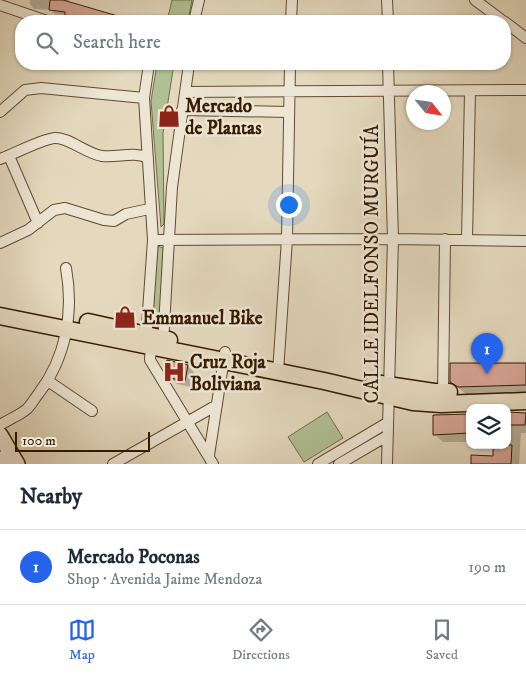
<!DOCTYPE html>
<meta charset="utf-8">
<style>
body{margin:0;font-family:"IM FELL DW Pica",serif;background:#f6f6f7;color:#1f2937}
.controls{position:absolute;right:15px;bottom:15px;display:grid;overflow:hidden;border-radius:10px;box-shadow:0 1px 4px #0004}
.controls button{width:45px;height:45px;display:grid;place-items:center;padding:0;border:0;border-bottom:1px solid #e0e1e3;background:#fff;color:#1f2937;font:25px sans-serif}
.compass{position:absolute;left:406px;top:85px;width:45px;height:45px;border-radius:50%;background:#fff;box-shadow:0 1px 4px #0004;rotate:120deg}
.scale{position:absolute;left:15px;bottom:12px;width:135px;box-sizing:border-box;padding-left:5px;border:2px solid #361b00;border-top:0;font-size:14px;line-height:18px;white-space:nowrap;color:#361b00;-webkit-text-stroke:4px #ede6d5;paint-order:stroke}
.you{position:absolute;left:288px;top:204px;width:18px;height:18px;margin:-12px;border:4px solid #fff;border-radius:50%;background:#1a73e8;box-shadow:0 0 0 8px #1a73e833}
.badge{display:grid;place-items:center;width:32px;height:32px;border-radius:50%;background:#2563eb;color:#fff;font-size:16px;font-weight:700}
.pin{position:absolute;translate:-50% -41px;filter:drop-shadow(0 1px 2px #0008)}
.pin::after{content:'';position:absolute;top:26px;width:18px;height:15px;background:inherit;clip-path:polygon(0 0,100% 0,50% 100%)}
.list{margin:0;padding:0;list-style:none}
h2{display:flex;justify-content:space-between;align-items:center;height:65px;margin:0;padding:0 20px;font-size:21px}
h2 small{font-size:16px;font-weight:400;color:#747a83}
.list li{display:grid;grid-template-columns:32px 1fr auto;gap:15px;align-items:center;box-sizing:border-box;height:75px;padding:0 20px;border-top:1px solid #e0e1e3}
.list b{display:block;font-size:19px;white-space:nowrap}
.list p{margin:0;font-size:16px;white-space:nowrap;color:#747a83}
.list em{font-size:16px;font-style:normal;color:#747a83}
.icon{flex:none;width:28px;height:28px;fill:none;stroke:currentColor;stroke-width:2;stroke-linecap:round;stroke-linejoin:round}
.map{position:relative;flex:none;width:526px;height:464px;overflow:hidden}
.search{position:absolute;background:#fff;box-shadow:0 1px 4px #0004;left:15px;right:15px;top:15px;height:55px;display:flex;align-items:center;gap:12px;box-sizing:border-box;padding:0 18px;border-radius:20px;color:#747a83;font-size:19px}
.sheet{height:140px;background:#fff}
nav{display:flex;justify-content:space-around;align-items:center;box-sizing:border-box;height:70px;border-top:1px solid #e0e1e3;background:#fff;font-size:14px;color:#747a83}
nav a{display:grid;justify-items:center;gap:2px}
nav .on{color:#2563eb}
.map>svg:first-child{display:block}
.green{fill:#b0c094;stroke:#736e4a}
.shadow{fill:#0003}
.building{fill:#d8a696;stroke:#361b00}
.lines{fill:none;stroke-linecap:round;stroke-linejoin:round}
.minor-casing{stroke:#624a30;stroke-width:12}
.secondary-casing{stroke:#361b00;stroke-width:18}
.primary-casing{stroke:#361b00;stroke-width:19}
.minor{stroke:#ede6d5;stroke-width:10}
.secondary{stroke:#ede6d5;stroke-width:15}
.primary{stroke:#e4d9be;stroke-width:16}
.labels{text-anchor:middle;stroke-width:5;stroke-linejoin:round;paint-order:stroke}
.poi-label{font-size:19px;font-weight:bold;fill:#361b00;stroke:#ede6d5;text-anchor:start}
.street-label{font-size:19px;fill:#361b00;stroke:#ede6d5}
</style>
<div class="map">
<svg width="526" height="464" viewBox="0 0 526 464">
<rect width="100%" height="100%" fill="#e4d9be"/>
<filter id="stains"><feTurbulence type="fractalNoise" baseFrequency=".004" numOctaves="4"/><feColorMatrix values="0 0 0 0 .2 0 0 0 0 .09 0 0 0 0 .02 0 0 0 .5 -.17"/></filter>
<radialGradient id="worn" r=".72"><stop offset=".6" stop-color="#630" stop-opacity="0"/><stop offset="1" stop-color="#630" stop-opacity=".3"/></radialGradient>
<path class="green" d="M172,0H192L188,21H167Z
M157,64H174L163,133L164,224L161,227L151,101Z
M158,246L165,249L160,325L157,328L150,324L155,249Z
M327,412L343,438L304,462L288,437Z"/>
<path class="shadow" d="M30,0H69V4L119,18L122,21H71L66,15L55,14L51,10L34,9L30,4Z
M526,365V393L467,395L451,382Z
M188,366L194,372L191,387L177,384L170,377Z
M507,415H526V433H521L519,464H472V456L494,457L507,445Z
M470,416V442H443L434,434Z"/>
<path class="building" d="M50,0H63L128,19V21H83L65,17V12L49,10Z
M167,360L188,365L185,381L169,378L165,372Z
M450,363H526V385L458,387L450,382Z
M507,412L526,413L525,425H507Z
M470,414V433L433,435V415Z
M493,445H512L511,464H471V455L493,456Z"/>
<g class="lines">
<defs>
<path id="minor" d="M387,0L388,21
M475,0L503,21
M0,5L47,21
M194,21L199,0
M291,21L292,0
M505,22L526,38
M185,92L526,90
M182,110L288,112
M0,112L25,90L41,88L144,98
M9,156L38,223
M0,159C14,154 42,139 55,138C68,137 87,154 102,156C119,158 132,151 148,158
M467,239L470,92
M153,240L393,239L526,241
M0,243L28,230L54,210L65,208L104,220L114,221L126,214L149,209
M146,340L153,240L144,98L149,64
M163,344L172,187L189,64
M151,346L150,360L213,464
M278,372L287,239L290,64
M48,381L92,411
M443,393L445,239
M0,425C8,420 20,415 27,409C31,405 35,398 39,393C66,357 74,313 66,268
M209,455L225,352
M113,464L217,405
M318,464L387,423
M339,464L387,436
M387,464L393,239L388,64"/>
<path id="secondary" d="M0,435L17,464
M0,459L3,464"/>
<path id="primary" d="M0,316L324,381L413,402L441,404L526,401
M88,322L169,340
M374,383L434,392H449"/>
</defs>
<use href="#minor" class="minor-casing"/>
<use href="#secondary" class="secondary-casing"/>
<use href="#primary" class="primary-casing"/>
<use href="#minor" class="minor"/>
<use href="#secondary" class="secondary"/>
<use href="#primary" class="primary"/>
</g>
<defs>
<symbol id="shop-bare" viewBox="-9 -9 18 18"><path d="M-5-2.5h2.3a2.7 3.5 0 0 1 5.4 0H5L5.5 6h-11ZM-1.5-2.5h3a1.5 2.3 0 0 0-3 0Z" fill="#8f2418" stroke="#ede6d5" stroke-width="2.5" paint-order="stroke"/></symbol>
<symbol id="hospital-bare" viewBox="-9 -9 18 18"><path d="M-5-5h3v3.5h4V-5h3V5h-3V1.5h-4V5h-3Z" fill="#8f2418" stroke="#ede6d5" stroke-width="2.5" paint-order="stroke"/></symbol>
</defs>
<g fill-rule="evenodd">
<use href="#shop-bare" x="153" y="100" width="32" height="32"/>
<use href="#shop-bare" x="109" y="301" width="32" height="32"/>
<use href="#hospital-bare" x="158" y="356" width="32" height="32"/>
</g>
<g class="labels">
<g class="poi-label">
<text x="185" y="112">Mercado<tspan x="185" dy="22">de Plantas</tspan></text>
<text x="142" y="324">Emmanuel Bike</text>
<text x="190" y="368">Cruz Roja<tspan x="190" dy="22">Boliviana</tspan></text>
</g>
<g class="street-label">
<text transform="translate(371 264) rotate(-90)" y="7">CALLE IDELFONSO MURGUÍA</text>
</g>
</g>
<rect width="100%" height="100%" filter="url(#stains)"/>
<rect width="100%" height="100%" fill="url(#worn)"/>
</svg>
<div class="controls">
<button><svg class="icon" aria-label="layers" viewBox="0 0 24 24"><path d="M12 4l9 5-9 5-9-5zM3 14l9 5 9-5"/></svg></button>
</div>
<svg class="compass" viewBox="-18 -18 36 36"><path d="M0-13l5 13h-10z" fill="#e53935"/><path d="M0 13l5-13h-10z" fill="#747a83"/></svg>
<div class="scale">100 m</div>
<div class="you"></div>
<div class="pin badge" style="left:487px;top:374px">1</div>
<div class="search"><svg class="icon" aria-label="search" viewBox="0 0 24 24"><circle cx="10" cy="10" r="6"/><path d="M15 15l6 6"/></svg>Search here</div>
</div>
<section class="sheet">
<h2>Nearby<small></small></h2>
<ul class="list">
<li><span class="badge">1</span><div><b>Mercado Poconas</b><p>Shop · Avenida Jaime Mendoza</p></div><em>190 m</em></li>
</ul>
</section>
<nav>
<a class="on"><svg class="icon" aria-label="map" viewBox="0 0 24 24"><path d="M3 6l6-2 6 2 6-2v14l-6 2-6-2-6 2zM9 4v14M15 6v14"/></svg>Map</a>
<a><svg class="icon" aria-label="directions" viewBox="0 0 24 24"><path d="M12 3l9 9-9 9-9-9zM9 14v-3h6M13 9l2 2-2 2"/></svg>Directions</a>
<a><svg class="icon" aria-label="saved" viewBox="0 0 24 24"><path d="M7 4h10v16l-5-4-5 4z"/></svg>Saved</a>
</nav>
